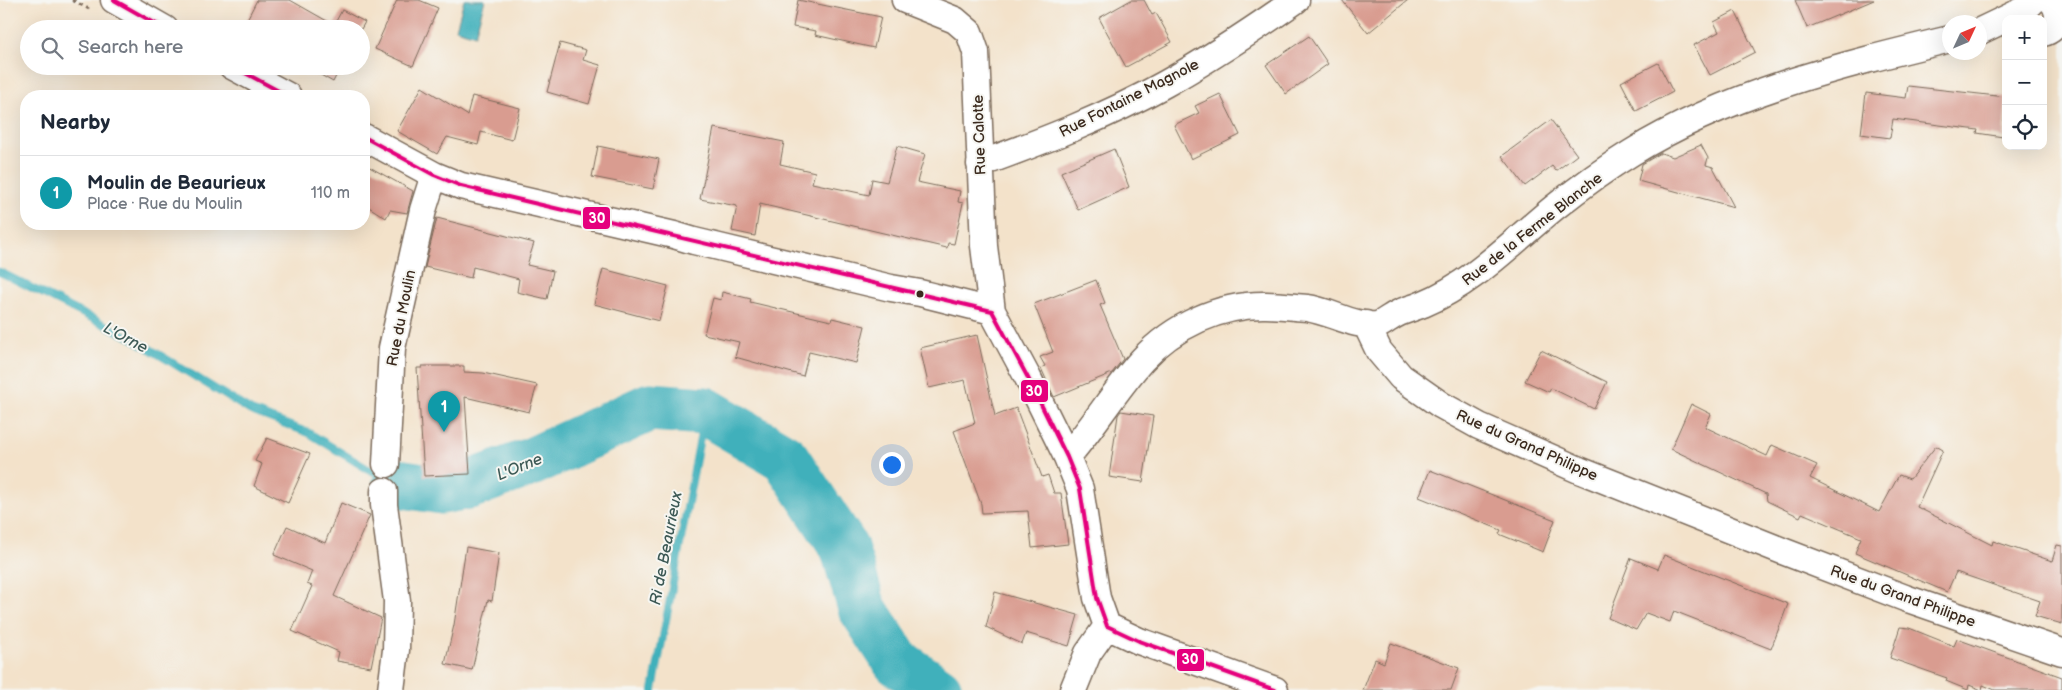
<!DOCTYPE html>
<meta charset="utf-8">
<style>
body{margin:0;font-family:"Balsamiq Sans",sans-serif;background:#f2f2f3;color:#1f2937}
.controls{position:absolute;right:15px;top:15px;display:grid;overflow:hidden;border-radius:10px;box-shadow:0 5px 20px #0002}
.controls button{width:45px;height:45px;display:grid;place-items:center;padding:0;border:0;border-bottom:1px solid #e0e1e3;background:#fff;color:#1f2937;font:25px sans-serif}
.compass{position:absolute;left:1942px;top:15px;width:45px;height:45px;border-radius:50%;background:#fff;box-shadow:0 5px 20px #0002;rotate:46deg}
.you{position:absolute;left:891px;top:464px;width:18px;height:18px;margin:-12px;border:4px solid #fff;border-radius:50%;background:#1a73e8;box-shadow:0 0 0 8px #1a73e833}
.badge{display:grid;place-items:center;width:32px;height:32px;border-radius:50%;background:#1f6fb2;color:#fff;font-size:16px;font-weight:700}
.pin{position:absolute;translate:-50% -41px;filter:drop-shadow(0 1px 2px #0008)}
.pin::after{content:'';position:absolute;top:26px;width:18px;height:15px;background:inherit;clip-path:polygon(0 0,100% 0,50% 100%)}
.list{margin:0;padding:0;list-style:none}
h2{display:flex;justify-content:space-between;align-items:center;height:65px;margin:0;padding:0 20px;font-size:21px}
h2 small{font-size:16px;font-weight:400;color:#747a83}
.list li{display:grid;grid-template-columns:32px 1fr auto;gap:15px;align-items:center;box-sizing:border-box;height:75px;padding:0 20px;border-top:1px solid #e0e1e3}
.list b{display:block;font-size:19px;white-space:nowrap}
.list p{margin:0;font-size:16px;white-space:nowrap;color:#747a83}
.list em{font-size:16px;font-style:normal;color:#747a83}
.icon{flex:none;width:28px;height:28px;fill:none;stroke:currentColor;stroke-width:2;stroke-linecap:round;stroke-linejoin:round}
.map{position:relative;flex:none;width:2062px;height:690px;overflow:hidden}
.search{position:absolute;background:#fff;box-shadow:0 5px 20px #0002;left:20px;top:20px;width:350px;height:55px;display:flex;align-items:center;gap:12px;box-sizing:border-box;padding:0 18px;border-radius:28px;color:#747a83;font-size:19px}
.panel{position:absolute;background:#fff;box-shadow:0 5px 20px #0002;left:20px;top:90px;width:350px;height:140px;border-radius:20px}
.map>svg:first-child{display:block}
.water{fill:#40b0bb;stroke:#3e6d6c}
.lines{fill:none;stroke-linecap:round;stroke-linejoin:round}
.stream{stroke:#40b0bb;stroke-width:8}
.river{stroke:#40b0bb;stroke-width:49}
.building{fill:#d99c90}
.minor-casing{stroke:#7b6a5a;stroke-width:29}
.path{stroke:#7b6a5a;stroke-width:3;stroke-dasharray:4 4;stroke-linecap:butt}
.minor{stroke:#fff;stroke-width:26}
.bus-1-casing{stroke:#f6f6f2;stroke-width:8}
.bus-1{stroke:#e5007d;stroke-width:4}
.bus-dot{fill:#3b2a1e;stroke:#f6f6f2;stroke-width:2}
.labels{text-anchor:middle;stroke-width:4;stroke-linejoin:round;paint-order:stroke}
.street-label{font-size:15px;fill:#3b2a1e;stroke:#f6f6f2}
.water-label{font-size:16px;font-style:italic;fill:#3d5955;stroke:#f6f6f2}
.line-badge{stroke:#f6f6f2;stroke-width:2}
.badge-label{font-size:14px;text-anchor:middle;font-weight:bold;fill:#fff}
</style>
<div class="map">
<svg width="2062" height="690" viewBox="0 0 2062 690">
<rect width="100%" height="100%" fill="#f6f6f2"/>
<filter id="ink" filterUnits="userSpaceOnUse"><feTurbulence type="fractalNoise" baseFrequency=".02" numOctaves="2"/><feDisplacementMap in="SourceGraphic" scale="10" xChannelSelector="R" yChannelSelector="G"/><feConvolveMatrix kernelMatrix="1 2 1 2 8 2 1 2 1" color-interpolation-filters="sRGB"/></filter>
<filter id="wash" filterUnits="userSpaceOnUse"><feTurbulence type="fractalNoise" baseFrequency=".0096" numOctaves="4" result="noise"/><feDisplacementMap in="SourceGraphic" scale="20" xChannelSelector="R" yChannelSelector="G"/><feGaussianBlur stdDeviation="1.12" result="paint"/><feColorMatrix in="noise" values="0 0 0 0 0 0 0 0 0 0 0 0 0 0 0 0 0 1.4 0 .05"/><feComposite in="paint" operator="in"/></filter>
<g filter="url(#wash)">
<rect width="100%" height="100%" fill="#f3e2ca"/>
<path class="water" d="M464,0H485L475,35L456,29Z"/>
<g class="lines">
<path class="stream" d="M0,272L137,341L251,411L309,433L366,468L397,483
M653,690L705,411"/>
<path class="river" d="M397,483L442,490L469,485L531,462L650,407L705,411L785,458L844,547L862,608L897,662L938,690"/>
</g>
<g id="blocks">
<path class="building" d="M257,0H290L334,25L342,10L365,22L361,29H242Z
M397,0H419L438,8L413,66L375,49Z
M798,0L881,17L874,48L815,35L816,31L793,27Z
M1131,0H1144L1152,15L1156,13L1172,42L1126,67L1099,18Z
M1342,0H1408L1368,33Z
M1795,0H1874L1807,28Z
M1735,11L1755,52L1710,75L1694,45L1719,32L1714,22Z
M1309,36L1328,64L1286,94L1266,65Z
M560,43L586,50L583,60L600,65L589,104L547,92Z
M1658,63L1673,92L1636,111L1621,82Z
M305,66H341L333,82Z
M1908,86L2006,97L2003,137L1977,133L1978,130L1893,119L1890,138L1861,134L1866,93L1906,98Z
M422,87L467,115L472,96L520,108L512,140L481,132L478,145L447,137L437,154L397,131Z
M1220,94L1240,135L1191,159L1174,125L1199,113L1195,106Z
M1551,120L1577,155L1556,171L1552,166L1525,186L1502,156Z
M714,128L784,142L780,164L815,172L812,183L869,195L872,179L887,182L897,146L925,154L917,182L960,191L958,202L963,203L954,244L948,243L947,248L760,204L755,236L732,231L737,206L700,199Z
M1701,145L1708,158L1706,165L1713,167L1734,207L1638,181L1642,164L1661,153L1673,157Z
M598,146L659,159L653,189L592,177Z
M1114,149L1129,187L1078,210L1061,172Z
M364,164L413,191L407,213L390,210L386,218L364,204Z
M437,218L534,243L527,265L553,271L547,299L517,292L519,279L473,267L471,278L425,267Z
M603,269L668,286L659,321L594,304Z
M1096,280L1105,303L1100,305L1123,359L1112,373L1054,397L1041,368L1045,366L1040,357L1053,352L1034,304Z
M722,292L751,299L750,302L831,321L832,318L865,326L856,363L809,352L803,376L735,357L739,342L704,334L713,298L721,300Z
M977,335L995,416L1016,408L1042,477L1048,475L1054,493H1061L1068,544L1032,548L1028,511L982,513L981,504L954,431L975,423L965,380L929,388L920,348Z
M1541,350L1607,382L1594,409L1551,388L1549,392L1525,381Z
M422,366H464V372L483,373L537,385L529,412L465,397L470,474L424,476L417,368H422Z
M1691,404L1711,414L1705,427L1767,456L1772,445L1817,465L1810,478L1879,512L1899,475L1910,479L1936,446L1943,450L1917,507L1992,545L1993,541L2052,561L2057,545L2062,546V624L2035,616L2040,601L1956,572L1947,592L1855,553L1861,538L1802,513L1800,517L1767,501L1766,494L1671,449Z
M1121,411L1153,416L1143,482L1109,477L1118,415Z
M267,438L310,454L288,503L254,486L262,464L255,461Z
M1430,470L1555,520L1543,552L1499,534L1501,530L1419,497Z
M341,503L370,515L334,596L381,618L371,667L337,661L339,652L292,631L312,586L307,584L312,571L274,555L287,526L325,543Z
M466,547L499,553L492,601L488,600L472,670L445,664L454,625Z
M1664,555L1788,604L1771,649L1674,611L1670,622L1646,613L1636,630L1608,618L1631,558L1658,569Z
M995,592L1078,615L1069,646L1026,633L1022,644L986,627Z
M1900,627L1909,628L1954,646L1957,639L2062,677V690H1995L1983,685L1982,690L1969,685L1968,690L1946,681L1947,678L1890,658Z
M1391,643L1459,668L1451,690H1363L1375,659L1384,663Z"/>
</g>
</g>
<g filter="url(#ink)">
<use href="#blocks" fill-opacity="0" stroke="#7b6a5a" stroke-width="1"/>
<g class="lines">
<defs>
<path id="minor" d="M114,0L165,29
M905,0L955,20L969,32L976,52L984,246L992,311
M1980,31L2024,10L2034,0
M2043,33C2060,29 2062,11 2051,0
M232,66L288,96
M364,137L434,175L461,186L674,235L694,241L891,288L920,293L992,311L1028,378L1067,457L1080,489L1097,598L1107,626
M980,164C1043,141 1106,117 1165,84C1210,59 1253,30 1296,0
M1366,324L1379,351L1401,377L1441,405L1479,426L1579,470L1785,552L1905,598L2062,652
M1067,457C1094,426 1115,390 1142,360C1173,326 1220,304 1266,305C1280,305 1293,307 1307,308C1330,311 1354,327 1377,325C1382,324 1386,320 1390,318C1401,310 1412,309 1423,304C1474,283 1513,241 1555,207C1579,188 1605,169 1631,153C1728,93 1839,66 1950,39
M386,464L392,348L423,210L434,175
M384,491V505L397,601L396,650L391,690
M1107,626L1139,641L1275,690
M1073,690L1088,653L1107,626"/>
</defs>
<use href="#minor" class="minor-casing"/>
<path class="path" d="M72,0L89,9
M195,66L207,68"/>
<use href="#minor" class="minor"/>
<defs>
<path id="bus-1" d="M114,0L165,29
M232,66L288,96
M364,137L434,175L461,186L992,311L1028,378L1067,457L1080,489L1097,598L1107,626
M1107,626L1139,641L1275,690"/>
</defs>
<use href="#bus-1" class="bus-1-casing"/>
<use href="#bus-1" class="bus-1"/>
</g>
</g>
<circle class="bus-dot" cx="920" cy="294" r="4.5"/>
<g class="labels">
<g class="street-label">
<text transform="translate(1129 98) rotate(-27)" y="5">Rue Fontaine Magnole</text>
<text transform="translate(979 135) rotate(-92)" y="5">Rue Calotte</text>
<text transform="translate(1532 229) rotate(-38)" y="5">Rue de la Ferme Blanche</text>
<text transform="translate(401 318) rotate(-79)" y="5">Rue du Moulin</text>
<text transform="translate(1527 445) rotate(24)" y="5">Rue du Grand Philippe</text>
<text transform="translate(1903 596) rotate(20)" y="5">Rue du Grand Philippe</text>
</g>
<g class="water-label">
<text transform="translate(126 337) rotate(28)" y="6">L'Orne</text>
<text transform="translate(519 466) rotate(-22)" y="6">L'Orne</text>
<text transform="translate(665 548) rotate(-79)" y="6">Ri de Beaurieux</text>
</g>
</g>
<g class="line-badge">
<rect x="582" y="206" width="29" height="24" rx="5" fill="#e5007d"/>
<rect x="1020" y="379" width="29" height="24" rx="5" fill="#e5007d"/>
<rect x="1176" y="648" width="29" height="24" rx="5" fill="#e5007d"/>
</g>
<g class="badge-label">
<text x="597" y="223">30</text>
<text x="1034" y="396">30</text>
<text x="1190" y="664">30</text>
</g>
</svg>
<div class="controls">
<button>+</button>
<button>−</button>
<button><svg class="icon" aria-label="locate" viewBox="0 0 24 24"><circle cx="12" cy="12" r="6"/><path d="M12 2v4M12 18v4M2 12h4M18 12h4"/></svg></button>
</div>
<svg class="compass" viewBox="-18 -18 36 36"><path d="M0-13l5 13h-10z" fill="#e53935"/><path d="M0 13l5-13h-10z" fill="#747a83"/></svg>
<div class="you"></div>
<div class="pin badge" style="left:444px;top:432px;background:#0f9aa8">1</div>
<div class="search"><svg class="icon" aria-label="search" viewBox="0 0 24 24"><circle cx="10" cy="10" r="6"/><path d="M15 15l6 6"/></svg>Search here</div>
<section class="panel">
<h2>Nearby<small></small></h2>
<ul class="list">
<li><span class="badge" style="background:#0f9aa8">1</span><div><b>Moulin de Beaurieux</b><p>Place · Rue du Moulin</p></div><em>110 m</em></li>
</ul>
</section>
</div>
